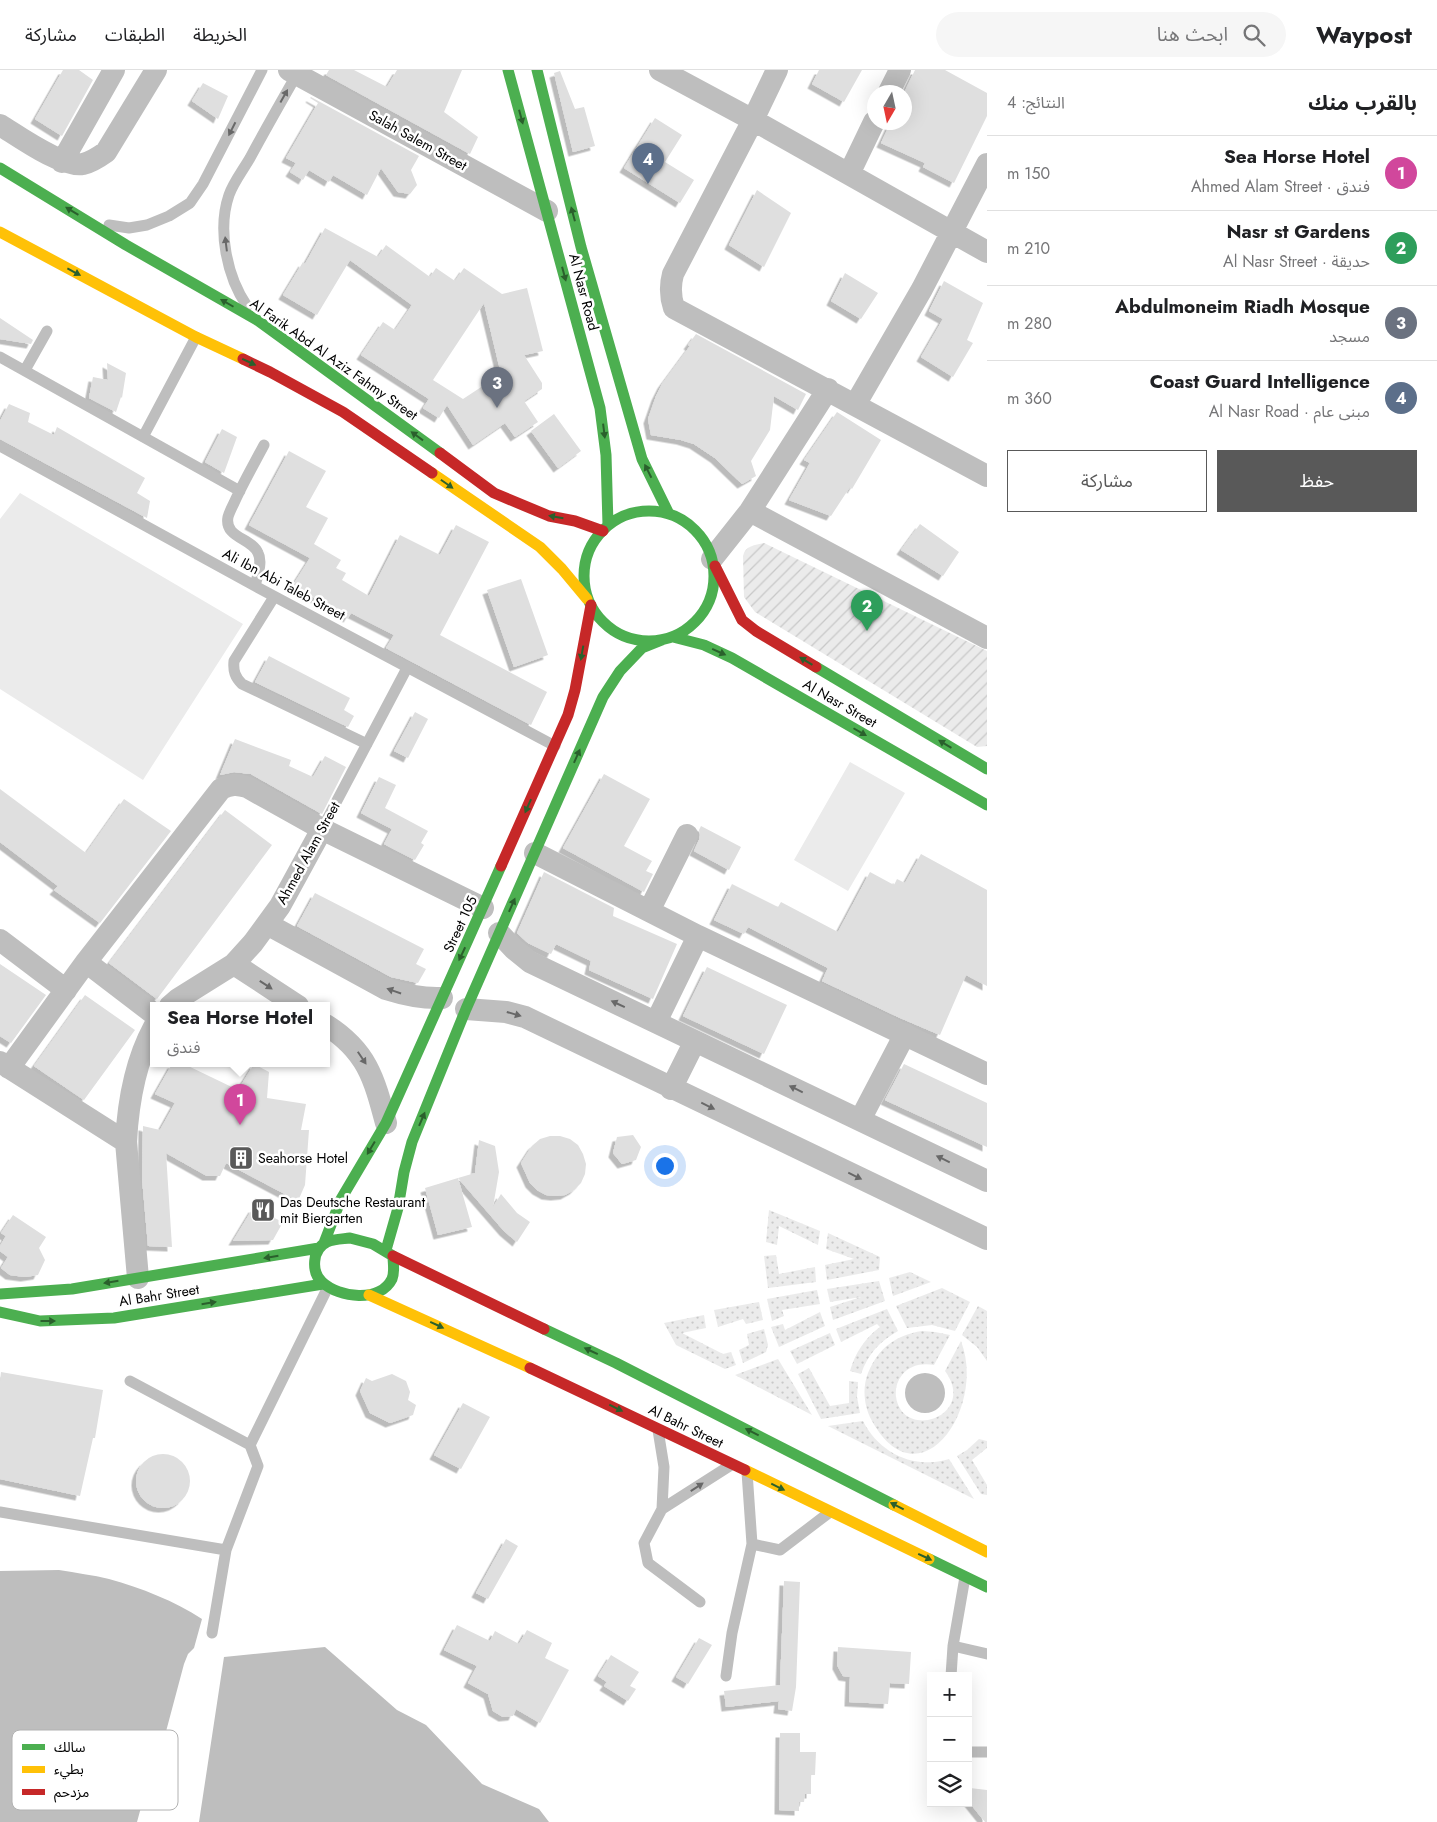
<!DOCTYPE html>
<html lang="ar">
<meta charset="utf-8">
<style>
body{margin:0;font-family:Jost,"Noto Sans Arabic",sans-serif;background:#f6f6f6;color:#202124;direction:rtl}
.controls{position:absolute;right:15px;bottom:15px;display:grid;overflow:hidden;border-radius:0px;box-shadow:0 5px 20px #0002}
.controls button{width:45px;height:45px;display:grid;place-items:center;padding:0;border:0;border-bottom:1px solid #e0e0e0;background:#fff;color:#202124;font:25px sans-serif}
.compass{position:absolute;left:867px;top:15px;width:45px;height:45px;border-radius:50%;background:#fff;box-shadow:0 5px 20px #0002;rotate:189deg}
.you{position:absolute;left:664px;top:1095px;width:18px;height:18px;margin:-12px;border:4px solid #fff;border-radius:50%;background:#1a73e8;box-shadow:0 0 0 8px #1a73e833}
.badge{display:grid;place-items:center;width:32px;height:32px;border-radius:50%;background:#595959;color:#fff;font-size:16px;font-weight:700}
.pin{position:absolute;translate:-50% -41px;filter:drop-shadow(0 1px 2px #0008)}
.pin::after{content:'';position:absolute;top:26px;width:18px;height:15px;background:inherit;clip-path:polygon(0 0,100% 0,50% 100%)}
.popup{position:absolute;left:150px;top:932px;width:180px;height:65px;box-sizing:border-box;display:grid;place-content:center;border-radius:0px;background:#fff;filter:drop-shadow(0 1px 4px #0005);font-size:16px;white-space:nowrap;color:#757577}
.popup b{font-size:19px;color:#202124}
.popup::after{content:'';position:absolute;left:50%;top:100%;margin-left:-10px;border:10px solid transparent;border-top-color:#fff}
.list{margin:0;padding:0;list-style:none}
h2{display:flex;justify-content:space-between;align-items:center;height:65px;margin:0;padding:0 20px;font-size:21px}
h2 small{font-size:16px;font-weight:400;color:#757577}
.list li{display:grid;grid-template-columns:32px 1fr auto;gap:15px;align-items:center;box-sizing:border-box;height:75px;padding:0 20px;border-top:1px solid #e0e0e0}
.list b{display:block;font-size:19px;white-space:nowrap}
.list p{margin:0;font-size:16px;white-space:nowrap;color:#757577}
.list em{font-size:16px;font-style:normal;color:#757577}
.actions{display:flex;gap:10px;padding:15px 20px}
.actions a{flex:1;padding:11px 0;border:1px solid #595959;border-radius:0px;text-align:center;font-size:18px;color:#595959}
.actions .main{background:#595959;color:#fff}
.icon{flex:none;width:28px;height:28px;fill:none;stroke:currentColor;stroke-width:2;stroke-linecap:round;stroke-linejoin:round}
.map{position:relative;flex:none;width:987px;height:1752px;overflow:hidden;direction:ltr}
header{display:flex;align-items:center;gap:30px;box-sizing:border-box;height:70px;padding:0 25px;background:#fff;border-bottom:1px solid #e0e0e0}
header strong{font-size:24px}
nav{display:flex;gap:28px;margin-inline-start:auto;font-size:18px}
.search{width:350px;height:45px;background:#f6f6f6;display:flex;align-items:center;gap:12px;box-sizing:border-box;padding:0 18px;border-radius:28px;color:#757577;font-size:19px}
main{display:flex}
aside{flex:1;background:#fff}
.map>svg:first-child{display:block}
.grass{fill:url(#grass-dots)}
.garden{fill:url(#garden-furrows)}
.pitch{fill:#ebebeb}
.water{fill:#bebebe}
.building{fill:#dfdfdf;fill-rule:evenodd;filter:url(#shadow)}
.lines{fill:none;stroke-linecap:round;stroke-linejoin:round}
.lane{stroke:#bebebe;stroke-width:11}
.street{stroke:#bebebe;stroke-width:22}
.fast{stroke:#4caf50;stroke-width:11}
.slow{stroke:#ffc107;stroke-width:11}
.jam{stroke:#c62828;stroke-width:11}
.oneway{fill:#686868}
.oneway2{fill:#2a602c}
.labels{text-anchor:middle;stroke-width:5;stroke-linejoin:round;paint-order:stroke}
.street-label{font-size:14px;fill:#000;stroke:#fff}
.poi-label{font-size:14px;fill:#000;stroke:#fff;text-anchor:start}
.key{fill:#fff;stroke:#b2b2b2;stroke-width:1}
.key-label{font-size:14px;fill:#000}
</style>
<header>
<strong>Waypost</strong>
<div class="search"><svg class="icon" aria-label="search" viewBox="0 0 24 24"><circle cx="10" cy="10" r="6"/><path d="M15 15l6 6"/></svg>ابحث هنا</div>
<nav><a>الخريطة</a><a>الطبقات</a><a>مشاركة</a></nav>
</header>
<main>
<aside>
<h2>بالقرب منك<small>النتائج: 4</small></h2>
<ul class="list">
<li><span class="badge" style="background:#d1479c">1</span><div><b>Sea Horse Hotel</b><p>فندق · Ahmed Alam Street</p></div><em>150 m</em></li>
<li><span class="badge" style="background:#2e9e5b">2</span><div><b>Nasr st Gardens</b><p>حديقة · Al Nasr Street</p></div><em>210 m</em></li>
<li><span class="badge" style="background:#6b7280">3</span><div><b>Abdulmoneim Riadh Mosque</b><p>مسجد</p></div><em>280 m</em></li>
<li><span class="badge" style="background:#5c6f8a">4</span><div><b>Coast Guard Intelligence</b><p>مبنى عام · Al Nasr Road</p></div><em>360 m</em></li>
</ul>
<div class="actions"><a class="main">حفظ</a><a>مشاركة</a></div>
</aside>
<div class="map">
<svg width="987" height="1752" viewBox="0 0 987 1752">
<defs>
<pattern id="grass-dots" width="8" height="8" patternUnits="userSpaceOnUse" patternTransform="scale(1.25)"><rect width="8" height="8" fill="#ebebeb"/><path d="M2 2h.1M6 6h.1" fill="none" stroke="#c8c8c8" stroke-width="1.8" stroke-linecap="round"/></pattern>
<pattern id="garden-furrows" width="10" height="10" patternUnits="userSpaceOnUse" patternTransform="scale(1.25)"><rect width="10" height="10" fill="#ebebeb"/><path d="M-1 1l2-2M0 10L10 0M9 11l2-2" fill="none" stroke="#c8c8c8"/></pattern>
<filter id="shadow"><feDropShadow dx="-4.5" dy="4.5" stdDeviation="0" flood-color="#0004"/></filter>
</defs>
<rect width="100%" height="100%" fill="#fff"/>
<path class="grass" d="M769,1140L820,1161L818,1175L779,1156L777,1175L766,1172Z
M828,1163L880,1187L879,1200L827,1210L825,1195L854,1189L826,1179Z
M776,1185L779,1204L815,1197L816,1212L768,1218L764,1186Z
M910,1202L931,1212L893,1226L889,1208Z
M879,1211L885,1231L833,1250L830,1237L861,1227L830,1232L827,1219Z
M942,1218L970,1232L955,1261L932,1255L907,1258L896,1236Z
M817,1220L820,1234L782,1240L784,1246L772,1251L767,1229Z
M759,1232L763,1250L746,1254L743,1249L718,1257L714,1240Z
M978,1236L987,1241V1291L977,1277L962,1265Z
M887,1239L898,1261C880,1271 868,1284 861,1304L850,1301C855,1283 865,1268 880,1257L877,1254L841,1272L836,1259Z
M820,1242L825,1256L779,1277L771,1257L783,1254L785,1260Z
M704,1245L706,1258L682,1263L723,1284L731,1282L736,1295L725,1299L676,1275L664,1253Z
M764,1259L768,1275L766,1282L743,1293L739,1280L749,1275L747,1264Z
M922,1261L935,1262L950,1265L934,1295C922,1293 910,1295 902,1305C897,1311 895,1319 896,1327C903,1372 978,1346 945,1301L961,1271C987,1339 919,1435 872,1351C864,1337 862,1318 868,1303C878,1278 896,1265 922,1261Z
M830,1263L835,1275L797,1294L790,1281Z
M778,1289L812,1345L735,1305Z
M809,1298L830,1336L849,1333V1311L858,1312L857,1327L860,1343L821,1349L798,1304Z
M863,1351C879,1383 914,1400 949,1389L974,1429L828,1356Z
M979,1369L987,1371V1378L972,1390L987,1415V1425L981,1424L957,1386L967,1380Z"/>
<path class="garden" d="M764,473L987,581V676L977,677L755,542L744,527L743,486C745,476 755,475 764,473Z"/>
<path class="pitch" d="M20,423L243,554L143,710L0,619V449Z
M850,692L905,723L848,821L794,790Z"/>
<path class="water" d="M905 1323a20 20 0 1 1 40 0a20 20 0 1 1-40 0Z
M59,1500C76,1503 93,1505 109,1509C141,1518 175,1531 202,1549L194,1578L188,1584L184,1594L164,1669L158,1675L137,1752H0V1501Z
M325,1577L397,1640L426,1655L482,1714L539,1739L549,1752H199L224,1587Z"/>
<path class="building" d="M63,0H79L93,10L62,66L35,49Z
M329,0H354L387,17L397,0H462L444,42L478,67L470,84L326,5Z
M819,0H862L844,32L812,14Z
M915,0H945L987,23V46L954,113L923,97L925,93L881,73L891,52H904V23Z
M560,1L575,39L584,37L595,76L573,82L554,3Z
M203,13L228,26L218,49L192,31Z
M311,27L419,86L411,100L417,115L410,124L398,122L381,98L367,125L333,105L329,112L309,100L303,110L290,102L296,93L286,88L318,33L310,28Z
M655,48L682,65L665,92L694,110L680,133L624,98Z
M757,120L791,143L764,197L729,175Z
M325,158L378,187L386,175L430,207L436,198L455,211L464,198L502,224L527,218L543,281L524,285L542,313V319L524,331L538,352L515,367L505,353L473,375L447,335L439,348L423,338L429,329L361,285L383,252L395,260L412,235L350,190L317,245L283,225L303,192L305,194ZM484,233L501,304L463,329L433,310Z
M845,203L878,223L861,249L831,231Z
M944,211L983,233L967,270L973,273L953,307L921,287L943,249L929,241Z
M0,248L33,270L31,274L0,269Z
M696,264L806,324L798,340L774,326L770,360L751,391L756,406L742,414L715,388L694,374L681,370L651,365L648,349L656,326L662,314L690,276L688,275Z
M107,293L126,303L122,328L121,327L116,342L89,328L93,307L108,310Z
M9,334L30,343L28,352L54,365L57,357L145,408L137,423L150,431L147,448L0,369V351Z
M837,342L881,370L852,419L850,417L831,446L789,430L810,393L804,390Z
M554,344L581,381L558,398L531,361Z
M222,359L237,367L224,403L205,392Z
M289,381L326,401L306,437L328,448L314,474L341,490L336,498L346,503L342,510L369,526L400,465L440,485L456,455L489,472L440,565L547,622L531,655L386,578L394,565L351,543L348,548L293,515L310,488L249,455Z
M920,454L959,482L943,506L901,480Z
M521,509L548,585L514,597L487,520Z
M269,586L350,628L344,640L354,646L348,657L255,612Z
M415,642L428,649L408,688L394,681Z
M235,669L291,690L289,696L313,707L325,686L346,697L322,744L251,704L234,702L220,705Z
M604,704L650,729L624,776L652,791L646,801L653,804L644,822L563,778Z
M379,707L396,715L385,738L428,761L421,773L424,775L415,790L384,774L392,759L361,743Z
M0,719L86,783L124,729L171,761L100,853L54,820L58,816L0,772Z
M225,740L272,775L157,929L109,893Z
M701,756L741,777L729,800L694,781L699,770L700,765L699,760Z
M921,784L987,820V916L966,905L940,965L898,947L822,911L828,898L748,857L744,864L714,850L732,814L778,837L781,832L838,862L870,802L894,815L897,809L905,813Z
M544,802L614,838L613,846L677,874L653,929L589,900L591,891L556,874L551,884L528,873L517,863Z
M315,823L424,879L416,894L426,899L418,913L391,907L297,856Z
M0,894L46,925L11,973L0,966Z
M707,897L787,935L764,984L683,946Z
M85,925L135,960L84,1030L34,996Z
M172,994H184L238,1020L254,994L269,1002L267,1028L306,1034L301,1060H309L305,1115L298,1131L226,1093L220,1106H207L166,1083L172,1177L148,1176L142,1108L143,1056L160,1060L175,1033L155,1024Z
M904,994L987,1033V1077L885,1030Z
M633,1065L641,1077L636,1090L622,1094L613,1083L617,1067Z
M550,1066H560L570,1069L578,1075L583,1084L586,1094L585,1104L581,1113L574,1120L565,1125L555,1126L546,1125L537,1120L530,1113L521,1093L532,1076L540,1069Z
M479,1070L495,1076L499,1102L493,1137L501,1124L517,1143L530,1152L517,1172L504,1161L458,1108L475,1103Z
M458,1108L472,1157L438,1165L425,1118Z
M253,1138L283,1152L273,1170L233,1171Z
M13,1145L46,1167L39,1178L45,1190L38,1205L25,1207L10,1205L1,1198L8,1187L0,1181V1176L6,1166L1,1163Z
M1,1302L103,1320L95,1368H93L80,1426L0,1409V1311Z
M392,1304L406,1311L410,1322L408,1330L416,1335L413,1345L390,1353L370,1343L360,1321L366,1308L372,1311Z
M463,1333L490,1347L461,1399L434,1385Z
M136 1411a27 27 0 1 1 54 0a27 27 0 1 1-54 0Z
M506,1469L518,1476L488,1529L476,1523Z
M784,1511L800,1512L796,1617L792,1641L778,1639L779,1631L726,1637L724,1621L780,1615Z
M457,1555L490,1571L495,1561L519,1574L527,1560L552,1573L545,1588L569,1600L540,1653L516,1639L513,1646L503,1647L493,1641L488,1624L468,1613L477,1596L444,1580Z
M699,1568L712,1575L688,1614L676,1607Z
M838,1577L911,1582L909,1614L890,1613L888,1634L849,1632L850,1607L843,1606L837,1595Z
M611,1585L639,1602L630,1616L636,1619L628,1631L604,1616L607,1612L598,1606Z
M780,1663H800V1682H816L815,1705H811V1724H805L804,1732H799V1741L779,1740Z
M970,1718L987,1720V1752H985L969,1732Z"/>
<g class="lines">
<path class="lane" d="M109,155L129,158L147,155L169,146L190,133L203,114L262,0
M247,236C227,207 217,160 229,125C233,113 243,100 250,88C265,60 281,32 297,4
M0,287L240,421
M25,300L47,261
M143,367L196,267
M0,376L255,516L555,676
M255,516C257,507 263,492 258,483C252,468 224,468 228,447C229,443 232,437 234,433C243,413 254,394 264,375
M274,527L234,591C233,601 235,607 242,614L367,674
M322,759L407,598
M130,1311L250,1375L258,1396L226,1480L212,1563
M658,1360L664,1397L662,1439L644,1473L648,1493L700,1532
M250,1375L328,1217
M662,1439L731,1395
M0,1442L226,1480
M752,1474L780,1480L830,1442
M953,1576L987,1584
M726,1606L732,1563L752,1474L747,1402
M951,1606L953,1576L965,1507
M968,1682H987"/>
<path class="street" d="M289,0L547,141
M660,0L753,50L987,182
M777,0L753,50L673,204C670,215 670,226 674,238L987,406
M889,22L900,0
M0,55C18,66 62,98 83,94C92,92 99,87 106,82L156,0
M62,92L114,0
M849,104L874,52
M855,335L922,219L987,94
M750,441L987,568
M712,489L750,441L828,319
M535,783L698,866L987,1004
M649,841L687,765
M267,854L386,919C405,925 422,929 442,928
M499,863L514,879L530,892L987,1111
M0,870L66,920
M86,892L154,944
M234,894L298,936
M170,936L178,929L234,894L253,873L280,836L322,759
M466,939L506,942L525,947L987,1169
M656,952L698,866
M326,955C367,981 374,1008 386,1053
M0,992L126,1072
M9,998L86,892L221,719C231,714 237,714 247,717L322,759L483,838
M671,1019L695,971
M860,1050L905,964
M138,1208L126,1072C128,1033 135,992 154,957"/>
<path class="fast" d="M508,0L600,338L606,385L608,455
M537,0L581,177L642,389L669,444
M0,98L126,175L257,250L440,383
M584 506a65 65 0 1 1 130 0a65 65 0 1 1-130 0Z
M673,567L704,575L732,588L987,735
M816,597L987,699
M350,1168L373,1174L393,1186C393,1193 395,1202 392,1209C380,1233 339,1228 322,1212C311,1202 312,1179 327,1172C334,1169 342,1169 350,1168Z
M324,1173L341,1129L386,1053L501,796
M386,1180L398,1138L404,1102L412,1072L466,939L603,627L620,601L642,578L662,570
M0,1224L72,1219L319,1178
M0,1242L40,1251L114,1248L323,1214
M544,1259L616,1293L894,1435
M929,1489L987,1517"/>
<path class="slow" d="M0,162L196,267L243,289
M432,403L540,477L562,499L587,529
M369,1225L530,1298
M745,1400L929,1489
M894,1435L987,1482"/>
<path class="jam" d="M243,289L270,302L343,342L432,403
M440,383L494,423L549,446L575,451L603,461
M715,496L742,550L756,561L816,597
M501,796L568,645L575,620L591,535
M393,1186L544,1259
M530,1298L745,1400"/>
</g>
<defs><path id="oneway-solid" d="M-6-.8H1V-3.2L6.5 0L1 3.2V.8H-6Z" transform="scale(1.25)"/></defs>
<g class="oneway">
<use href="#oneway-solid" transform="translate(284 26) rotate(-61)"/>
<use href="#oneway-solid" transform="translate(232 59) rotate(117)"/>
<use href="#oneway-solid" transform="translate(226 174) rotate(-97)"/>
<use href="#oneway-solid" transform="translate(266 915) rotate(33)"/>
<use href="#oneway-solid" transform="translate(394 921) rotate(-161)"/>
<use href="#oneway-solid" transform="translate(618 934) rotate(-155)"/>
<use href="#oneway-solid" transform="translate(514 944) rotate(16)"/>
<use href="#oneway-solid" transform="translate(362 988) rotate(56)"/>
<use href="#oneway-solid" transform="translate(796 1019) rotate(-154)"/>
<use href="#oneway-solid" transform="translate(708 1036) rotate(26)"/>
<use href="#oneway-solid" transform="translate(943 1089) rotate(-154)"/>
<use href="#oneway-solid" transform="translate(855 1106) rotate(26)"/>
<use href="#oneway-solid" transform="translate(697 1417) rotate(-33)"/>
</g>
<g class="oneway2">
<use href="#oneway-solid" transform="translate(521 47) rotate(75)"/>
<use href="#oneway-solid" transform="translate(72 141) rotate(-149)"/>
<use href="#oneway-solid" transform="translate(573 144) rotate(-105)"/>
<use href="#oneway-solid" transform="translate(74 202) rotate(28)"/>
<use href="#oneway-solid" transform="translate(564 204) rotate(75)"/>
<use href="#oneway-solid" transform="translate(227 233) rotate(-150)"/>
<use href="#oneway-solid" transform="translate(249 292) rotate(25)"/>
<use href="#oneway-solid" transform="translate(604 361) rotate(83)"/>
<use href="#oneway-solid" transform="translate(417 366) rotate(-144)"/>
<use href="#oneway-solid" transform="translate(648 401) rotate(-117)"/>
<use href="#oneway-solid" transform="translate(447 414) rotate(35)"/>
<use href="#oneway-solid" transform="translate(556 447) rotate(-170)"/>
<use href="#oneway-solid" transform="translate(719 582) rotate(24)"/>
<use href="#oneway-solid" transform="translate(582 583) rotate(100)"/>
<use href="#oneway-solid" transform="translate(806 591) rotate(-149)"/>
<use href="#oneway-solid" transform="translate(860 662) rotate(30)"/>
<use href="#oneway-solid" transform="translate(945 674) rotate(-149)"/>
<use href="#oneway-solid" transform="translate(577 686) rotate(-66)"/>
<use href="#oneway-solid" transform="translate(528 736) rotate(114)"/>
<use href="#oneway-solid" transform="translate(512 835) rotate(-66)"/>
<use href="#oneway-solid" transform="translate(462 884) rotate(115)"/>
<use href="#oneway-solid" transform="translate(422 1049) rotate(-67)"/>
<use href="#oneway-solid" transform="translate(371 1078) rotate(121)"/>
<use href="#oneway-solid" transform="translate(271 1187) rotate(171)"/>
<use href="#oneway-solid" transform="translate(111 1212) rotate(171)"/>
<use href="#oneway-solid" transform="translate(209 1233) rotate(-9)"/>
<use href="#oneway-solid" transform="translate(48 1251)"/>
<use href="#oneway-solid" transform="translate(437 1255) rotate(25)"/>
<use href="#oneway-solid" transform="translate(591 1281) rotate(-155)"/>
<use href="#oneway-solid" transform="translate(616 1338) rotate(26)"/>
<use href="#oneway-solid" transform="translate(752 1362) rotate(-153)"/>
<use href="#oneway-solid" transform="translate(778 1417) rotate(26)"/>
<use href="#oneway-solid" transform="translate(897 1436) rotate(-153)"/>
<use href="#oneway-solid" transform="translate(925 1487) rotate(25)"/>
</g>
<defs>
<symbol id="building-square" viewBox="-11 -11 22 22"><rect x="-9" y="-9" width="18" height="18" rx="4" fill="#595959" stroke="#fff"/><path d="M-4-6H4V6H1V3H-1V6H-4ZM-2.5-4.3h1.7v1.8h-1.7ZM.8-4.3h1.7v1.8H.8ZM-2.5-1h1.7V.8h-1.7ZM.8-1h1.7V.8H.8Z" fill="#fff"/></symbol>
<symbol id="restaurant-square" viewBox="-11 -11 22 22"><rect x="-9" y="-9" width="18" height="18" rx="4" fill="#595959" stroke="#fff"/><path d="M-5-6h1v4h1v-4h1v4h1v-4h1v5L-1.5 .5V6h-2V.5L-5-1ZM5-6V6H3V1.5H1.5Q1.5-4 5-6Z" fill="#fff"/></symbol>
</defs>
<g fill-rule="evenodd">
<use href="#building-square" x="227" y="1074" width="28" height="28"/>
<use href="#restaurant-square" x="249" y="1126" width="28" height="28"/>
</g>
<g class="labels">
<g class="street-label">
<text transform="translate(418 70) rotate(29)" y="5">Salah Salem Street</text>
<text transform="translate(584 222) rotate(75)" y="5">Al Nasr Road</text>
<text transform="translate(334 289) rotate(35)" y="5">Al Farik Abd Al Aziz Fahmy Street</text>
<text transform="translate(284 514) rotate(28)" y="5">Ali Ibn Abi Taleb Street</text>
<text transform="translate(840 633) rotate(30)" y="5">Al Nasr Street</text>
<text transform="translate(308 783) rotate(-61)" y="5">Ahmed Alam Street</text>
<text transform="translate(460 854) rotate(-65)" y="5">Street 105</text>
<text transform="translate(159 1225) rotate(-9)" y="5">Al Bahr Street</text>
<text transform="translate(686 1356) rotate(26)" y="5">Al Bahr Street</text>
</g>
<g class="poi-label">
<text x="258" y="1093">Seahorse Hotel</text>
<text x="280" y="1137">Das Deutsche Restaurant<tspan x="280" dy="16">mit Biergarten</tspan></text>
</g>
</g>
<rect x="12" y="1660" width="166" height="80" rx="8" class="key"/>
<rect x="22" y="1674" width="23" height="6" fill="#4caf50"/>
<rect x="22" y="1696" width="23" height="7" fill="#ffc107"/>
<rect x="22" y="1719" width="23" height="6" fill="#c62828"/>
<g class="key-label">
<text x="54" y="1682">سالك</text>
<text x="54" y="1704">بطيء</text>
<text x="54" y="1727">مزدحم</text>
</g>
</svg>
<div class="controls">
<button>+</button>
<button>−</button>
<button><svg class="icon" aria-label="layers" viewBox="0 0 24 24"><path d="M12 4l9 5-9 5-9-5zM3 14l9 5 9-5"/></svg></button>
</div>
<svg class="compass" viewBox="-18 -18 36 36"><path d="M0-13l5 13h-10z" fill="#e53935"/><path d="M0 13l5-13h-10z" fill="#757577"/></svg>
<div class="you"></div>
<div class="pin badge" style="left:240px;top:1055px;background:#d1479c">1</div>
<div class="popup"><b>Sea Horse Hotel</b>فندق</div>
<div class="pin badge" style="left:867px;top:561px;background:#2e9e5b">2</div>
<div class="pin badge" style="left:497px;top:338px;background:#6b7280">3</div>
<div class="pin badge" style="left:648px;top:114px;background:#5c6f8a">4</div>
</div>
</main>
